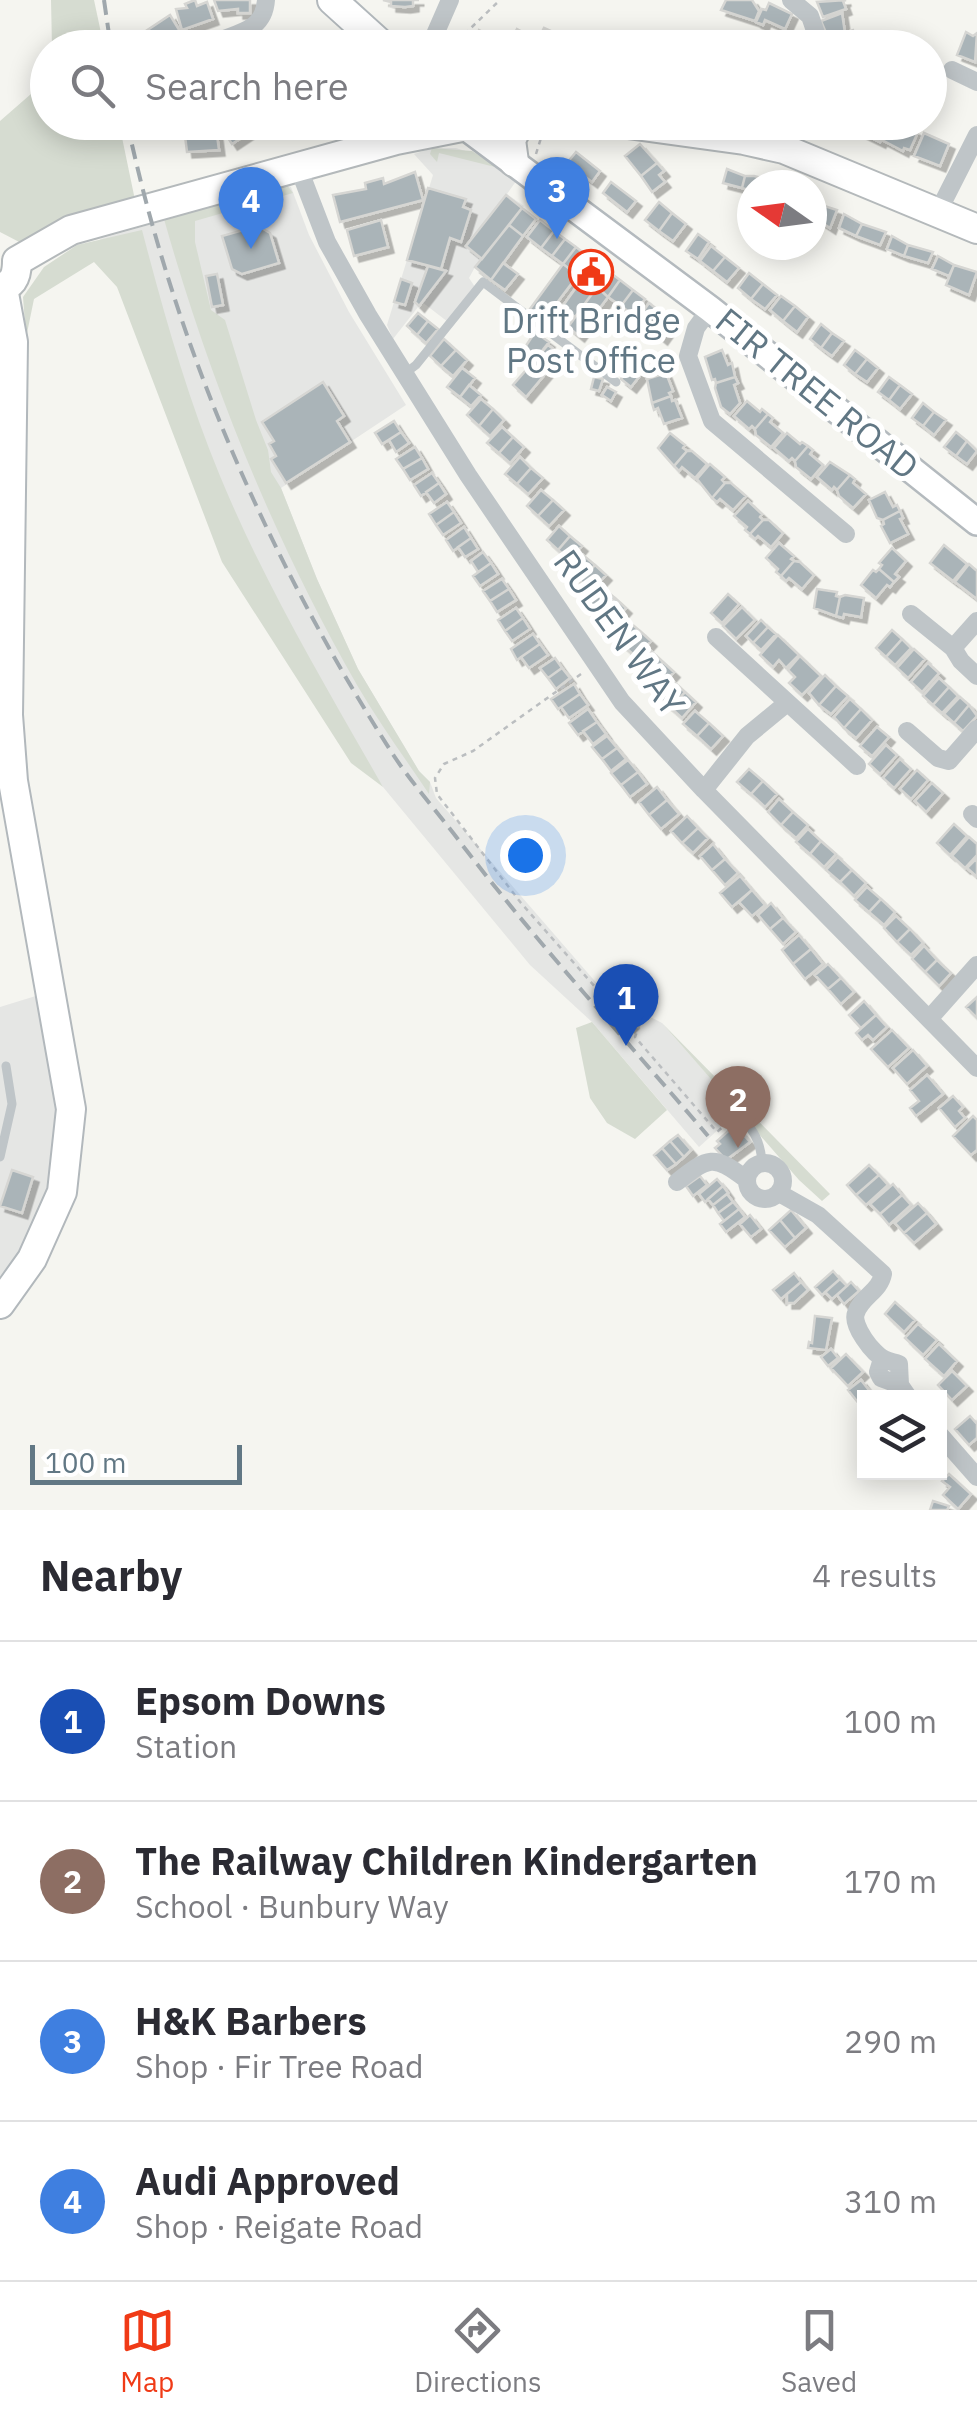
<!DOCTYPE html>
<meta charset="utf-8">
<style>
body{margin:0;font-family:"IBM Plex Sans",sans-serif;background:#f2f2f3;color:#2b2b33}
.controls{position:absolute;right:30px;bottom:30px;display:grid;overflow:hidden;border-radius:0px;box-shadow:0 5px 25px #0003}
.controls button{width:90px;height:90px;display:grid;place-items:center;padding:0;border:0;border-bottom:2px solid #e1e1e2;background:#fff;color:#2b2b33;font:50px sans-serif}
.compass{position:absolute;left:737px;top:170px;width:90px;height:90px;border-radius:50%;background:#fff;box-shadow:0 5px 25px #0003;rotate:284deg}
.scale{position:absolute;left:30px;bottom:25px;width:212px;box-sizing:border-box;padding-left:10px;border:5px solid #617784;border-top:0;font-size:28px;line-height:35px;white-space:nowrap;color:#617784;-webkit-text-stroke:8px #fff;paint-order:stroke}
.you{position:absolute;left:525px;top:855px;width:35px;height:35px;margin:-25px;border:8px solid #fff;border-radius:50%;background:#1a73e8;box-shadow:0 0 0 15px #1a73e833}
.badge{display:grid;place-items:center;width:65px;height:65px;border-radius:50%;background:#f03a16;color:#fff;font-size:32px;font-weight:700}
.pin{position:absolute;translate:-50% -82px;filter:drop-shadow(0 2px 5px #0008)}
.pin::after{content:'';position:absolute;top:52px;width:35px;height:30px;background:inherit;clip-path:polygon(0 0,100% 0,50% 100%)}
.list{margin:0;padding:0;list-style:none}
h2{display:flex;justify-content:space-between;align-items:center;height:130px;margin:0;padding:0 40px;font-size:42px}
h2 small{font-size:32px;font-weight:400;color:#7c7c81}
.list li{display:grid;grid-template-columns:65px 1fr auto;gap:30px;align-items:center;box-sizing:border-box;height:160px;padding:0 40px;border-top:2px solid #e1e1e2}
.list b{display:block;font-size:38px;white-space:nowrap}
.list p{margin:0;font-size:32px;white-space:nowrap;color:#7c7c81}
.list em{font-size:32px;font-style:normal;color:#7c7c81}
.icon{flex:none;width:55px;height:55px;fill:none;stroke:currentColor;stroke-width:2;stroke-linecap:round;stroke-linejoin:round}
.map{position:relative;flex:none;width:977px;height:1510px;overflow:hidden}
.search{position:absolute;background:#fff;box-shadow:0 5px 25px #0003;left:30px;right:30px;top:30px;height:110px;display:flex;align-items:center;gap:25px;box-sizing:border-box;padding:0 35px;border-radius:55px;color:#7c7c81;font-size:38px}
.sheet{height:770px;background:#fff}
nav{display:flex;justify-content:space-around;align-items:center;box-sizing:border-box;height:140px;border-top:2px solid #e1e1e2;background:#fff;font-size:28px;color:#7c7c81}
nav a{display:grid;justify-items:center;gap:5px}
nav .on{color:#f03a16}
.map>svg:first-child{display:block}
.built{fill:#e5e6e4}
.green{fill:#d6dcd1}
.building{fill:#aab4b8;stroke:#d6d6d3;stroke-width:2.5;filter:url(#shadow)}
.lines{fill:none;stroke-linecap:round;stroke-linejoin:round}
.secondary-casing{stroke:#b4babe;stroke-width:30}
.primary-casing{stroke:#b2b8bc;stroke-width:32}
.trunk-casing{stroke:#b4b9bb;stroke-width:32}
.path{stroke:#bbbec0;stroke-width:2.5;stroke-dasharray:5 5;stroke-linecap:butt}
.service{stroke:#bfc5c8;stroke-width:9}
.minor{stroke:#bfc5c8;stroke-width:18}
.secondary{stroke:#fff;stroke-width:25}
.primary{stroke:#fff;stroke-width:28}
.trunk{stroke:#fff;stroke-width:28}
.rail{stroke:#a0a8ad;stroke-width:4;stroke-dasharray:15 8;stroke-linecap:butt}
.labels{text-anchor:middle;stroke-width:10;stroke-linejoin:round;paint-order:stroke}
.poi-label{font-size:35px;fill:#617784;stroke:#fff}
.street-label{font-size:35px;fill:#617784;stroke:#fff}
</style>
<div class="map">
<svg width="977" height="1510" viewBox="0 0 977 1510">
<defs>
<filter id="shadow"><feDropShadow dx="5.5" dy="5.5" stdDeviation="0" flood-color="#0004"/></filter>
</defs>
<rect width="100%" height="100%" fill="#f5f5f0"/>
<path class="built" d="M432,148H456L484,157L517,180L507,194L524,206L475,267L469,278L475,287L448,322L422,302L393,339L387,325L433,175L414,154Z
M287,185L291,187L309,235L349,312L406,405L281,488L317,579L358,669L419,771L430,782L436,798L606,994L662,1023L739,1111L699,1147L592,1022L530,965L383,787L314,689L100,239Z
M39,995L57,1104V1172L44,1213L0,1290V1007Z"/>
<path class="green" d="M51,0H94L104,47H52Z
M47,80L48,122L119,123L135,200L25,245L0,232V121Z
M432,148L472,151L499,168L439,153L437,162L430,154Z
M287,185L293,193L195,221V242L211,310L225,320L256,420L268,450L271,472L281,488L317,579L358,669L419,771L430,782L429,794C405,758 379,723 357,685C273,538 210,382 164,219Z
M142,230C164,314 187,396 220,476C265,585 325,685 383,787L351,763L222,562L117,287L94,262L34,299L26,338L23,297L44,267L77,245Z
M592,1022L667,1110L635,1139L607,1123L590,1098L576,1028Z
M662,1023L830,1194L822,1201L799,1180Z"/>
<path class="building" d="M195,0L197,6L207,2L213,19L182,30L176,9L187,8L185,4Z
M214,0H250V13H238V9L218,11Z
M383,0H419H413V6L405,7L391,6V2Z
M726,0H752L759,11L755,21L721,10Z
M846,0L843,1L846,9L823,17L817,2Z
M769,3L792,14L785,29L765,20L763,25L756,22L762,9L766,10Z
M842,13L845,33L853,30L856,38L842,43L840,38L830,42L821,21Z
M170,15L181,33L154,45L146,31Z
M544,28L555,33L553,38L558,41L555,48H534Z
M517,29L535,39L530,48H507Z
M479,30L492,37L494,32L508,38L503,48H477L479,44L474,41Z
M966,32L973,36L977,33L975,62L957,55Z
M560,37L575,44L574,48H555Z
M228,122H257L259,126L232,144L221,127Z
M863,122H889L880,142L859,132Z
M891,122L918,132L910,150L904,148L903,151L882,140Z
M216,128L219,150L187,152L185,136Z
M924,133L949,144L940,166L914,156Z
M640,144L657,163L641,176L625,156Z
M576,152L600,171L592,182L567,163Z
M657,163L664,171L659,175L665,182L652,192L641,176Z
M727,169L745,176L742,188L723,183Z
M415,172L423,200L340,222L333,195L366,189L365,183L383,178L384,184Z
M745,176H754L778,182L777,185H752V191L742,188Z
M611,182L636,201L627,212L603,193Z
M428,188L466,199L463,207L471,210L461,242L450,238L441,269L407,260Z
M506,195L522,208L482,259L466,246Z
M659,202L672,213L659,231L645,220Z
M812,202L837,210L830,228L812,216Z
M522,208L536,219L523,236L509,225Z
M672,213L686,224L673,241L659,231Z
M844,214L862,224L856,236L839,228Z
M381,220L388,247L354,256L347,230Z
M540,220L554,231L541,248L527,237Z
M862,224L886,232L880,245L856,236Z
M509,225L523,236L491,280L475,267Z
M258,226L270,233L279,263L242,274L232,269L222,236Z
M554,231L565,239L552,256L541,248Z
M698,234L709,242L698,259L686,251Z
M892,236L908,245L904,256L887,249Z
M565,239L576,247L563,264L552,256Z
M908,245L933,252L928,263L904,256Z
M711,246L725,257L713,271L700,261Z
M576,247L591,259L578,275L563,264Z
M938,256L954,265L949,276L932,269Z
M725,257L739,268L727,282L713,271Z
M596,262L608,271L597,287L583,278Z
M503,263L518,274L505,290L491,280Z
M563,264L578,275L544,320L530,309Z
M954,265L977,272L969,295L946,285Z
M428,266L446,271L419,306L415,302Z
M608,271L620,280L608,297L597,287Z
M749,273L763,284L751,299L738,288Z
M217,274L223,305L212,307L206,276Z
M583,278L597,287L575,317L562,307Z
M401,279L412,283L405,305L394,302Z
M620,280L633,290L621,306L608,297Z
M763,284L777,295L765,309L751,299Z
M597,287L608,297L579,336L568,327Z
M633,290L645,299L633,315L621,306Z
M781,296L795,306L783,321L770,310Z
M649,303L662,313L650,329L637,320Z
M795,306L808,317L797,332L783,321Z
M418,313L428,321L417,335L407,326Z
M662,313L674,322L662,339L650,329Z
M428,321L438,329L426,343L417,335Z
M821,324L832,333L821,348L810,339Z
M535,332L549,342L530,366L518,358Z
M832,333L844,341L832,356L821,348Z
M444,339L456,350L441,366L430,356Z
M548,345L561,355L526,397L513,385Z
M456,350L467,360L453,376L441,366Z
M722,350L728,365L732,363L735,377L716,383L715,379L712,380L705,357Z
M855,350L867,359L855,374L844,365Z
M867,359L878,368L867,382L855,374Z
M630,367L642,373L631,387L621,379Z
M462,368L475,378L460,397L447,387Z
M666,373L673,391L669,393L671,396L652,403L647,379Z
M594,377L603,379L599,391L591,389Z
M735,377L738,383L734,385L740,403L730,414L721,407L715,388L716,383Z
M889,377L900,385L889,400L878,392Z
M323,382L344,416L337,421L350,442L286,483L271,459L276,456L269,444L274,441L262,422Z
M469,385L481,395L471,406L460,397Z
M900,385L912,394L900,409L889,400Z
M607,387L616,392L611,401L602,395Z
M671,396L672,401L675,400L682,418L664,424L658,408L654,410L652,403Z
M481,399L493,409L479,426L467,415Z
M747,401L760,412L762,409L768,414L755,429L752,426L749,429L734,416Z
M923,403L934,412L923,426L912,418Z
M493,409L504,420L490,436L479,426Z
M934,412L946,420L934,435L923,426Z
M768,414L773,418L770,422L783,433L771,447L756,435L755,429Z
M394,421L401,432L382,444L375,433Z
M502,427L513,437L499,453L487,443Z
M401,432L409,443L396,452L389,440Z
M956,432L967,441L956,456L944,447Z
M670,433L685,445L683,448L687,451L674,466L658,448Z
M787,433L800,444L802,442L808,446L795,461L792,458L789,461L774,448Z
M513,437L524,447L510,463L499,453Z
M967,441L977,451L967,464L956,456Z
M808,446L813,450L810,454L823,465L811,479L796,467L795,461Z
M415,447L422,458L403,469L396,459Z
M687,451H692L707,464L695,478L682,467L679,471L674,466Z
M520,457L531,468L517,484L505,474Z
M422,458L428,469L410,480L403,469Z
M830,462L850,475L837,490L834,487L832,490L817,477Z
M710,464L725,477L722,480L725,483L712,498L697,479Z
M531,468L543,478L528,494L517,484Z
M432,473L439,483L421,496L414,485Z
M850,475L855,479L853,483L866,494L853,508L839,496L837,490Z
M439,483L446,494L434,503L426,492Z
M725,483H731L746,496L733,510L720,499L717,502L712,498Z
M541,490L553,500L538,516L527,506Z
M885,492L893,507L897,505L900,511L883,520L877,518L869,500Z
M553,500L564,510L549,526L538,516Z
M748,501L762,514L760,517L763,520L750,534L745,530L747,527L734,516Z
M447,502L454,512L436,525L429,514Z
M900,511L903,518L900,519L908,534L890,543L881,526L884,524L883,520Z
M454,512L461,523L443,535L436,525Z
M763,520H769L783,533L771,547L758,536L755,539L750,534Z
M559,526L570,536L558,550L547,540Z
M464,527L471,538L453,551L446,540Z
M570,536L582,546L570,560L558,550Z
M471,538L478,549L465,557L458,547Z
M779,543L794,556L791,559L794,561L781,576L776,572L778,569L766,558Z
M944,545L967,564L953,581L930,563Z
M892,548L906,561L895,574L899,577L894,582L879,569L882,565L879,563Z
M483,552L491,563L478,572L471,561Z
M583,555L595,565L580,581L568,571Z
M794,561L800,562L814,575L802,589L789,578L786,581L781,576Z
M491,563L498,574L480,586L473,576Z
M969,564L977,571V599L955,582Z
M595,565L606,575L591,591L580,581Z
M879,569L894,582L890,587L887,585L876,598L861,585L873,570L876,572Z
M502,579L509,589L490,601L483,591Z
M603,588L615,598L600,614L589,604Z
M509,589L516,600L497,612L490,601Z
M817,589L837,592L836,596L840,597L836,616L814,608Z
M728,594L739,604L722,623L711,613Z
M845,595L864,598L861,617L844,614L843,618L836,616L840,597Z
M615,598L626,608L612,624L600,614Z
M742,607L755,620L736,639L723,626Z
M516,608L523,618L505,631L498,620Z
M523,618L530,629L512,641L505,631Z
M761,620L768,627L753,643L746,636Z
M628,621L640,631L625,647L613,637Z
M768,627L776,634L761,650L753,643Z
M892,630L902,639L886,657L876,648Z
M640,631L651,641L636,657L625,647Z
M533,634L540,644L517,660L511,649Z
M778,635L799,655L786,668L779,660L773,667L760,655Z
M902,639L911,648L895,665L886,657Z
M540,644L548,655L529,668L521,657Z
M914,649L925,659L908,678L897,668Z
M651,651L663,662L648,678L637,668Z
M800,656L821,676L802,695L789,683L795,677L788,670Z
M555,658L562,668L548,678L540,668Z
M663,662L674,672L659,688L648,678Z
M928,663L939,673L922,692L911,682Z
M562,668L570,678L556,689L548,678Z
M825,675L836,686L819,705L809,693Z
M939,678L949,687L933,705L923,696Z
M673,681L685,692L671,708L659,698Z
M574,684L580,694L558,709L551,699Z
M836,686L848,696L831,714L819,705Z
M949,687L958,696L942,713L933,705Z
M685,692L696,702L682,718L671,708Z
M580,694L588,705L569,718L561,707Z
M960,697L969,705L954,723L944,714Z
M850,699L861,709L844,728L834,717Z
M969,705L977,716L963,731L954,723Z
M588,709L597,722L578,735L569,723Z
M861,709L872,720L856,738L844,728Z
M695,711L709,723L697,736L683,724Z
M597,722L606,734L593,744L583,731Z
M709,723L723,736L711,749L697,736Z
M877,727L889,737L872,756L860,746Z
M607,736L617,748L602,759L592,747Z
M886,745L897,755L880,774L869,764Z
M617,748L626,759L611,771L602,759Z
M900,759L911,769L894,788L883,778Z
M628,760L638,772L621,785L611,773Z
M749,769L763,781L751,794L737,782Z
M917,770L928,780L911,799L900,789Z
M638,772L647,784L630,797L621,785Z
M763,781L777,794L765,807L751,794Z
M932,783L943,793L926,812L915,801Z
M657,787L667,800L649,815L639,802Z
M779,799L793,812L781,825L768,812Z
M667,800L679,814L661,829L649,815Z
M793,812L808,825L796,838L781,825Z
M687,816L698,828L682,843L671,831Z
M954,824L967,836L950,855L937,843Z
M698,828L708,838L693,853L682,843Z
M808,829L821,841L810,854L796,842Z
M969,837L977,844V855L965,868L952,856Z
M821,841L836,854L824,867L810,854Z
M713,844L725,859L712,870L700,856Z
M838,857L852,870L840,882L826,870Z
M977,858V875L976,876L967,868Z
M725,859L738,873L725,885L712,870Z
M852,870L866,883L854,896L840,882Z
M740,876L752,890L732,907L720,893Z
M867,887L881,899L869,912L855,900Z
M752,890L765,905L752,916L739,902Z
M881,899L895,912L884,925L869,912Z
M771,903L783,918L770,929L758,915Z
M896,916L910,929L897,942L884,928Z
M783,918L796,932L783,944L770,929Z
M910,929L923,943L911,955L897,942Z
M799,935L811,949L793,964L782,950Z
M924,946L937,960L925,972L912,959Z
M811,949L823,964L805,979L793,964Z
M937,960L951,973L939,986L925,972Z
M828,964L841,978L828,989L815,975Z
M841,978L854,992L841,1004L828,989Z
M977,997V1018L966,1007Z
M864,1001L876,1015L861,1028L849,1015Z
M619,1007L633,1023L629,1027L615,1011Z
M876,1015L887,1027L873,1040L868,1035L862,1040L856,1033Z
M892,1030L909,1048L888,1067L871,1049Z
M913,1050L927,1066L907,1084L893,1068Z
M927,1075L943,1094L916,1116L910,1108L919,1101L910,1090Z
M953,1096L963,1107L959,1111L965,1118L955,1127L939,1108Z
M973,1116L977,1120V1150L971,1155L953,1136Z
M735,1125L750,1142L726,1160L715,1148L720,1144L717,1141Z
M678,1135L691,1150L684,1157L670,1141Z
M670,1141L684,1157L676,1164L662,1148Z
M662,1148L676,1164L667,1170L654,1155Z
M869,1165L879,1175L856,1195L847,1185Z
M12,1170L33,1177L22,1213L0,1206Z
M879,1175L888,1185L866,1205L856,1195Z
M700,1176L707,1185L693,1196L686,1186Z
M717,1179L723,1186L705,1202L699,1194Z
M893,1184L902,1195L880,1214L870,1204Z
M723,1186L728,1193L713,1205L708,1199Z
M727,1194L733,1202L718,1213L713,1205Z
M902,1195L911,1205L889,1225L880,1214Z
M733,1202L739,1209L724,1221L718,1213Z
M918,1203L927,1213L904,1233L895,1223Z
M739,1209L745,1217L726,1232L720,1224Z
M791,1210L806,1228L795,1238L780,1220Z
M927,1213L936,1224L914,1243L904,1233Z
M750,1215L761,1229L751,1237L740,1224Z
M780,1220L795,1238L785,1247L769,1230Z
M833,1271L840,1279L822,1295L815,1287Z
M794,1273L801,1282L781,1299L773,1290Z
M840,1279L847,1286L832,1299L825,1292Z
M801,1282L808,1290L794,1303H787V1294Z
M851,1282L859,1291L844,1304L837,1295Z
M895,1302L915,1320L904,1332L885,1314Z
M815,1316L832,1318L826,1350L808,1348L809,1342L812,1343Z
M918,1324L937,1340L923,1355L905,1338Z
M939,1344L957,1361L944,1376L925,1359Z
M831,1349L838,1358L828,1366L821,1357Z
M846,1354L863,1372L848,1386L831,1368Z
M952,1371L967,1386L952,1400L938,1385Z
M861,1380L875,1398H864V1410L848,1390Z
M970,1416L977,1424V1438L969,1445L955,1429Z
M949,1474L971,1494L958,1509L943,1495L950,1487L942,1481Z
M933,1501L949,1506L947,1510H930Z"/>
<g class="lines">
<defs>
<path id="secondary" d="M463,125L710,309L977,522"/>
<path id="primary" d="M332,0L385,48
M0,1304L32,1259L62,1192L71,1109L13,781L8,715L13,342L3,288"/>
<path id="trunk" d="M613,122L744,140L784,149L977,229
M514,162L511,140L520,122
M17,261L71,230L396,140L487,122
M0,287C14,285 17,274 17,261"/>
</defs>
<use href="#secondary" class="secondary-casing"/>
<use href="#primary" class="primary-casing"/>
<use href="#trunk" class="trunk-casing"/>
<path class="path" d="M450,48L500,0
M536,154L546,122
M581,674L473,751L444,764L435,778L437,794L521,903L604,997L642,1018L635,1037L717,1132L726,1124"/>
<path class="service" d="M404,374L416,365L483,282L616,382
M735,1115C754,1126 761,1143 762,1163
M0,1157L12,1104L6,1066"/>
<path class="minor" d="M791,0L810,16L821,48
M216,42C240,32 264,30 266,0
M429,48L450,0
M952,70L977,82
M784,149L794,122
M299,169L327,242L368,315L468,475L622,702L704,790L977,1068
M938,212L977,135
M710,309L696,328L688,356L712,421L846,534
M911,614L953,648L961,661L977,676
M716,637L857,766
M953,648L977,621
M907,731L938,758L949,761L977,729
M704,790L747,736L787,703
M972,814L977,819
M929,1019L977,965
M747 1181a18 18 0 1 1 36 0a18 18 0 1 1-36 0Z
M677,1182C709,1157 713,1154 746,1179
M779,1193L818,1215L883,1274C880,1291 861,1297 856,1313C851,1325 873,1354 884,1359C889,1362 894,1362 899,1364L900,1385
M882,1359L878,1372L881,1378L900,1385L909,1398
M940,1435L977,1477"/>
<use href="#secondary" class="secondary"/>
<use href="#primary" class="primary"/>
<use href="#trunk" class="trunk"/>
<path class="rail" d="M104,0L111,48
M127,122C175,347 270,563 394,756C412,783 434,808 454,834C533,939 623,1036 708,1136"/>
</g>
<defs>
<symbol id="civic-ring" viewBox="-11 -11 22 22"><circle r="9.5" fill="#fff" stroke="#f03a16" stroke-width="1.5"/><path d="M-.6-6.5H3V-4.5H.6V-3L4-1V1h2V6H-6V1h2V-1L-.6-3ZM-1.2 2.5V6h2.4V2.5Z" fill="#f03a16"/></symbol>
</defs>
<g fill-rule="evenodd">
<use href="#civic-ring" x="566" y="247" width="50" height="50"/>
</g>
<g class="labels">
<g class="poi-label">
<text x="591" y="333">Drift Bridge<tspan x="591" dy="40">Post Office</tspan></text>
</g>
<g class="street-label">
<text transform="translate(817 394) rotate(39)" y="12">FIR TREE ROAD</text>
<text transform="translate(619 633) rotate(54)" y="12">RUDEN WAY</text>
</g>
</g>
</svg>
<div class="controls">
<button><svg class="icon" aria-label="layers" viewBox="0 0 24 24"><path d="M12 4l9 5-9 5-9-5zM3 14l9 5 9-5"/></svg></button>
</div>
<svg class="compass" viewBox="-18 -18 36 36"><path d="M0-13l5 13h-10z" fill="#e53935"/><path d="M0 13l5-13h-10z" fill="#7c7c81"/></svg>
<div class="scale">100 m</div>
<div class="you"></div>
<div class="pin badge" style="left:626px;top:1046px;background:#1a4fb4">1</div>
<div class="pin badge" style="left:738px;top:1148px;background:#8d6e63">2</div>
<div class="pin badge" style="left:557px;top:239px;background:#3f7fe0">3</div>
<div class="pin badge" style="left:251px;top:249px;background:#3f7fe0">4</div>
<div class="search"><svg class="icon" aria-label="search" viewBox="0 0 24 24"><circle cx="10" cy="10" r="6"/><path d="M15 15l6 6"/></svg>Search here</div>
</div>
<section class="sheet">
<h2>Nearby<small>4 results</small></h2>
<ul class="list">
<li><span class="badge" style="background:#1a4fb4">1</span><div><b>Epsom Downs</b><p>Station</p></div><em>100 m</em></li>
<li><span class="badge" style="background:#8d6e63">2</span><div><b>The Railway Children Kindergarten</b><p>School · Bunbury Way</p></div><em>170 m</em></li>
<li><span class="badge" style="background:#3f7fe0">3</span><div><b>H&amp;K Barbers</b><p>Shop · Fir Tree Road</p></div><em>290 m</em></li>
<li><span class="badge" style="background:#3f7fe0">4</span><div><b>Audi Approved</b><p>Shop · Reigate Road</p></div><em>310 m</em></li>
</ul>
</section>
<nav>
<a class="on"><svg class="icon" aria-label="map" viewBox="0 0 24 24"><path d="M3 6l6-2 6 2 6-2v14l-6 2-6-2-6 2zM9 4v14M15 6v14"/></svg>Map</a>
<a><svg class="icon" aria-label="directions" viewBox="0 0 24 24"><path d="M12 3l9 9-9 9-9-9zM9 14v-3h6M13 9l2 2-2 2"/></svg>Directions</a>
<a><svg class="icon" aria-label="saved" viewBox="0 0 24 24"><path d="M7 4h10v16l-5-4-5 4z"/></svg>Saved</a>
</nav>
